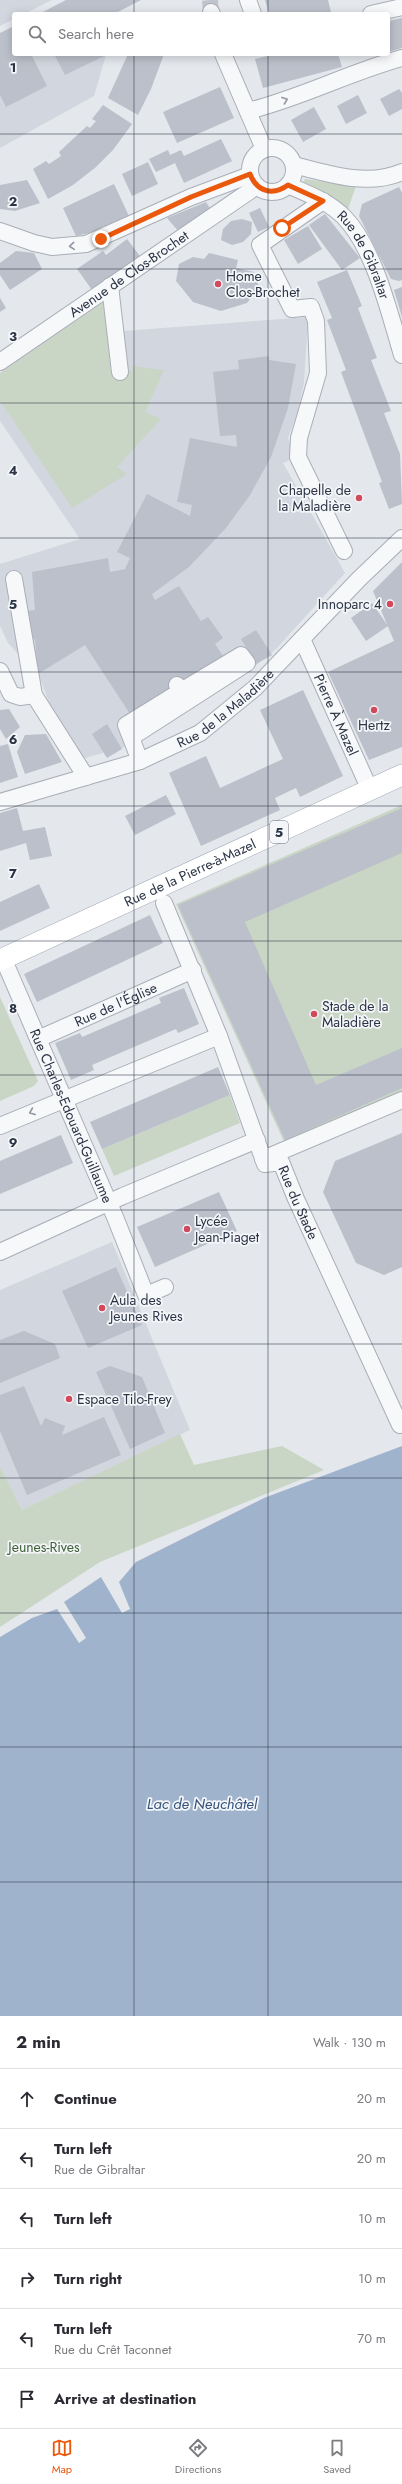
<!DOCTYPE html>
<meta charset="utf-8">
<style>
body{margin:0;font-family:Jost,sans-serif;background:#f7f7f7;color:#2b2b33}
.stop{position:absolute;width:12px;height:12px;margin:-9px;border:3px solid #ea580c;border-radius:50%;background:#fff}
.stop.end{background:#ea580c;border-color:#fff;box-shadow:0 1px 4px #0008}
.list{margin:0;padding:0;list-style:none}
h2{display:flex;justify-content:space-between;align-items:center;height:52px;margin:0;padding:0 16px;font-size:17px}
h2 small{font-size:13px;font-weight:400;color:#7c7c81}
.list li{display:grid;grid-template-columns:26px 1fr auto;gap:12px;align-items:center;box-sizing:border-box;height:60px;padding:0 16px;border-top:1px solid #e1e1e2}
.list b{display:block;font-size:15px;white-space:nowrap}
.list p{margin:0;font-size:13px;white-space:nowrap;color:#7c7c81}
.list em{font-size:13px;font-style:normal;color:#7c7c81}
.icon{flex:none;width:22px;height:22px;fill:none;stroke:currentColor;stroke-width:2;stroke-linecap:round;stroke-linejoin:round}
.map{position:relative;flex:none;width:402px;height:2016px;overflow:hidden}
.search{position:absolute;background:#fff;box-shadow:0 2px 10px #0003;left:12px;right:12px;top:12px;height:44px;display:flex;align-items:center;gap:10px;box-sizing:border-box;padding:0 14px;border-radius:4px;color:#7c7c81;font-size:15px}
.sheet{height:412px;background:#fff}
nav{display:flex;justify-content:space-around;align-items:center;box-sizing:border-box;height:56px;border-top:1px solid #e1e1e2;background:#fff;font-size:11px;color:#7c7c81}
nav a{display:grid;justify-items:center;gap:2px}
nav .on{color:#ea580c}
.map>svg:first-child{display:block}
.built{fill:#d2d6de}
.green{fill:#c9d6c5}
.water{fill:#9fb4cc}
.building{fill:#bbc0ca}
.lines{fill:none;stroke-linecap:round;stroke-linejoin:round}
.minor-tunnel{stroke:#bfc3cb;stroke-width:16;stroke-dasharray:16 8;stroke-linecap:butt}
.minor-casing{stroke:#a9aeb7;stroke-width:18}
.major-casing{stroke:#a3abb8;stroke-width:22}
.minor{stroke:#f7f8fa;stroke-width:16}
.major{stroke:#fff;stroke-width:21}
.oneway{stroke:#9196a0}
.route{stroke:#ea580c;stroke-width:5}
.grid{fill:none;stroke:#2b3445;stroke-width:1;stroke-opacity:0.55}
.poi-dot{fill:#d1495b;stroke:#f4f6f9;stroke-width:1.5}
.labels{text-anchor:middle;stroke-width:3.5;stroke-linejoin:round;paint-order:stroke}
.shield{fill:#f4f6f9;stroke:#676e7b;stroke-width:1}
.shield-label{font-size:13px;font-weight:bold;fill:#2b3445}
.street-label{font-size:14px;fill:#2b3445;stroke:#f4f6f9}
.poi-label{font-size:14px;fill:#2b3445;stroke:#f4f6f9;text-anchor:start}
.park-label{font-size:14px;fill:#3f6138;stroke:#f4f6f9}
.water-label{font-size:15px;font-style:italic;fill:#34527a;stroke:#f4f6f9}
.grid-label{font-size:13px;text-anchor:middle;font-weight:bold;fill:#2b3445;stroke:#f4f6f9;stroke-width:3.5;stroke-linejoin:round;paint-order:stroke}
</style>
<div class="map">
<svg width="402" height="2016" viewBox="0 0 402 2016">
<rect width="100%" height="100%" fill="#e4e7ec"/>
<path class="built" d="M0,0H52L24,14H14V19L0,26Z
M0,33L14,54L106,55L94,96L0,148Z
M308,317L304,383L297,414L288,438L296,457L283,463L345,573L276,649L244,675L135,744L71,762L40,678L8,643L0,626V564L80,539L0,421V373L127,371L123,331Z
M112,1242L190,1430L22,1510L0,1466V1290Z"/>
<path class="green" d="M305,179L356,186L348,209L334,197L303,182Z
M104,302L111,373L133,370L132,366L164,370L145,412L161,419L117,467L127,474L72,508L0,401V373Z
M402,805V1093L285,1144L176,904Z
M0,997L38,1081L34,1086L0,1101Z
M230,1095L240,1123L114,1176L102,1149Z
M180,1434L194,1465L282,1446L324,1470L100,1562L0,1627V1466L22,1510Z"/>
<path class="water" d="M402,1446V2016H0V1637L32,1618L57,1609L79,1643L86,1638L64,1602L101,1577L122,1613L130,1609L119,1582L136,1562L264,1498Z"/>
<path class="building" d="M66,0H141L114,14H39Z
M265,0H328L331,12L321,14H269Z
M402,18V48L388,52V21Z
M14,26V54H31L47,86L6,107L0,95V33Z
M54,54H105L106,55L65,75Z
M128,54H164L151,89L138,115L108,98Z
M276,54H338L342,67L263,88L255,59Z
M220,87L234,118L177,143L163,112Z
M399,89L402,93V109L389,116L380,99Z
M358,95L367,113L346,124L337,106Z
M103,105L132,124L113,150L96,167L73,185L48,199L33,169L46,161L49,164L61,156L59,152L87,126L90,128L96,121L92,119Z
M314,107L326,129L303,142L291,120Z
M221,139L232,161L184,183L175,163L156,172L149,159L168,150L170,155L181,150L184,156Z
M148,162L158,184L132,196L122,174Z
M27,180L40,203L15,211L0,209V185Z
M114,184L129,216L97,231L76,236L63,208Z
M399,187L402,193V280L399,281L391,279L359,216L362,204Z
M206,202L211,210L179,232L167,218Z
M260,208L269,227L258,232L249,213Z
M325,214L360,258L342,270L309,225Z
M242,219L252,222L251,234L243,242L232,245L221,240L223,229L231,221Z
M308,226L322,249L298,264L284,240Z
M127,239L143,260L95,294L77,269L103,251L106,255Z
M16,251L34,253L42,269L10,290L0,275V263Z
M209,253L238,260L236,268L254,272L259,287L247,303L221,311L193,302L176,281L179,264L193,257L204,259Z
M347,270L362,306L358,308L377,358L371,360L391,411L384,413L400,454L402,504L389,509L379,483L382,482L341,372L346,370L327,320L332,318L317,282Z
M402,287V317L394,290Z
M0,298L6,308L0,312Z
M269,356V360L296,364L288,408L271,457L250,495L226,528L189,567L152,594L155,600L179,586L201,621L208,617L223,638L215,644L223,656L130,714L85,645L38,674L35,639L25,641L27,611L35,610L32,572L108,558L110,572L125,569L130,558L117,552L147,494L190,516L192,505L177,502L190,438L237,447L236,435L220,436L213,372L239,369L238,360Z
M402,562V747L369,760L328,672L394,641L373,591Z
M372,603L388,626L366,641L351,618Z
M256,630L272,655L256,664L241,639Z
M303,690L343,776L300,797L296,788L275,798L280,810L201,846L169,773L206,756L220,788L283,759L260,710Z
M9,709L20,727L6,739L0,729V710Z
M107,724L122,749L107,758L92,734Z
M46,734L62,762L25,774L17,752L25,735Z
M8,744L18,777L0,783V746Z
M166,795L176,814L135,835L125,816Z
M17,808L23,831L45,827L52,856L30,860L26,843L0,851V813Z
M402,808V853L245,922L316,1085L402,1048V1088L285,1140L178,905Z
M39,884L50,908L0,931V902Z
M150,915L163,943L37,1002L24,974Z
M184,988L199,1024L178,1033L176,1029L92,1065L94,1070L71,1080L55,1043L80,1033L82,1037L161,1003L159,998Z
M218,1067L230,1095L102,1149L90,1122Z
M402,1133V1267L384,1275L356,1263L323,1192L335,1161Z
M61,1135L73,1163L0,1194V1161Z
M219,1192L237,1231L155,1267L137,1227Z
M116,1267L142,1325L88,1348L62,1291Z
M24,1331L55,1344L60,1358L0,1383V1340Z
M110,1366L142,1377L165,1433L130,1449L96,1372Z
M24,1386L41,1426L45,1418L65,1426L62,1435L104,1417L121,1455L27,1495L0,1431V1395Z"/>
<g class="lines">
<path class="minor-tunnel" d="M210,0L211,12"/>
<defs>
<g id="minor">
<path d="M248,0L253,14"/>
<path d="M211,12L212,14"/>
<path d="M371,14L402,7"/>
<path d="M223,54L264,149"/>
<path d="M248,111C301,98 350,72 402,58"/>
<circle cx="272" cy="170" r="22"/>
<path d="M294,165C328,174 368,187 402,172"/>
<path id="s1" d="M288,185C308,194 328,201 344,217C374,247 390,315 402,355"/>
<path d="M323,201L260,245L292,309L311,307L316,321L318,373L299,438L298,457L344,551"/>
<path d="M0,231L34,243L52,247L86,244L191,197L250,175"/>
<path d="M110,286L120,372"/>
<path id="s2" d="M0,362L257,186"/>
<path d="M14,579L34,695L86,777"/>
<path id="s3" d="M302,639L370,790"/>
<path d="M0,671L11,694L20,697L34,695"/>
<path d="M132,737L247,663L241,655L181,691"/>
<path d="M140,761L126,725L181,691L177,685"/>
<path id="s4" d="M0,802L140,761L200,733L255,688L359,579L402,538"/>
<path id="s5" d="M164,903L219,1036L265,1164L281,1162L296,1199L400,1425L402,1424"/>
<path id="s6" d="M3,958L115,1217L146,1295L165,1287"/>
<path id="s7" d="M38,1039L193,970"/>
<path d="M0,1126L219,1036"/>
<path d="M263,1159L402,1100"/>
<path d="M0,1252L123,1196L257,1140"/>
</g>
<g id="major">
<path id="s8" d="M0,960L402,775"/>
</g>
</defs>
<use href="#minor" class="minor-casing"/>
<use href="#major" class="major-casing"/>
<use href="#minor" class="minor"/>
<use href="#major" class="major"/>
</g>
<defs><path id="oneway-chevron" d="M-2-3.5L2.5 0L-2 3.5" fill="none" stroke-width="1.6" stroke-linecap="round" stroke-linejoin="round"/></defs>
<g class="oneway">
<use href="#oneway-chevron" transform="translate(285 100) rotate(-20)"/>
<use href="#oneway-chevron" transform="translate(72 246) rotate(175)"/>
<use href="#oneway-chevron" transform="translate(32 1112) rotate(157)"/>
</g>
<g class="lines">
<path class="route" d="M101,239L191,197L250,174C257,192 273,196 288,185L323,201L282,228"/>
</g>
<path class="grid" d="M134,0V14M268,0V14M134,54V2016M268,54V2016M0,134H402M0,269H402M0,403H402M0,538H402M0,672H402M0,806H402M0,941H402M0,1075H402M0,1210H402M0,1344H402M0,1478H402M0,1613H402M0,1747H402M0,1882H402"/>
<g class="poi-dot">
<circle cx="218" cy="284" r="4"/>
<circle cx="359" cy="498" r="4"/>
<circle cx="390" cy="604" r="4"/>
<circle cx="374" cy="710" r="4"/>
<circle cx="314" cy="1014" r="4"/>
<circle cx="187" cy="1229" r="4"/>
<circle cx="102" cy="1308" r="4"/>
<circle cx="69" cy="1399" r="4"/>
</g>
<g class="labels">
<rect class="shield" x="270" y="821" width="18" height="22" rx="3"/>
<g class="shield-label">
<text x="279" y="837">5</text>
</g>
<g class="street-label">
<text dy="5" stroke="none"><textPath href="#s1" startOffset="108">Rue de Gibraltar</textPath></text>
<text dy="5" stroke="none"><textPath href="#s2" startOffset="156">Avenue de Clos-Brochet</textPath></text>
<text dy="5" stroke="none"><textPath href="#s4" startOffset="247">Rue de la Maladière</textPath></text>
<text dy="5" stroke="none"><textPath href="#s3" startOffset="83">Pierre À Mazel</textPath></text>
<text dy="5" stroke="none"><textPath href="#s8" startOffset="209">Rue de la Pierre-à-Mazel</textPath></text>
<text dy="5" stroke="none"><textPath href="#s7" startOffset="85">Rue de l'Église</textPath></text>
<text dy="5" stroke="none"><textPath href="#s6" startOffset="172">Rue Charles-Edouard-Guillaume</textPath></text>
<text dy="5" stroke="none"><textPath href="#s5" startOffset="340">Rue du Stade</textPath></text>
</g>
<g class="poi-label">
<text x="226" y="281">Home<tspan x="226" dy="16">Clos-Brochet</tspan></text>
<text x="351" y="495" text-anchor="end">Chapelle de<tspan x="351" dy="16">la Maladière</tspan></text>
<text x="382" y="609" text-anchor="end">Innoparc 4</text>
<text x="374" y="730" text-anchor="middle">Hertz</text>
<text x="322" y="1011">Stade de la<tspan x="322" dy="16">Maladière</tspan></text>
<text x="195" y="1226">Lycée<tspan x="195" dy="16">Jean-Piaget</tspan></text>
<text x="110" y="1305">Aula des<tspan x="110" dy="16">Jeunes Rives</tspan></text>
<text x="77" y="1404">Espace Tilo-Frey</text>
</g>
<g class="park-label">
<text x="44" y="1552">Jeunes-Rives</text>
</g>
<g class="water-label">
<text x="202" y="1809">Lac de Neuchâtel</text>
</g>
</g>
<g class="grid-label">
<text x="13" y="72">1</text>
<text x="13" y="206">2</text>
<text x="13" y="341">3</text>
<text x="13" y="475">4</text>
<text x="13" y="609">5</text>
<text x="13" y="744">6</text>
<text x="13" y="878">7</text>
<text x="13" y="1013">8</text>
<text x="13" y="1147">9</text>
</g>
</svg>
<div class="stop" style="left:282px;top:228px"></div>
<div class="stop end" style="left:101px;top:239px"></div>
<div class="search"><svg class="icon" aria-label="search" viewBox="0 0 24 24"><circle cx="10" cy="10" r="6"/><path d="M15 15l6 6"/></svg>Search here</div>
</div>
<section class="sheet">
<h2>2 min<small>Walk · 130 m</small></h2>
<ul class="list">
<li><svg class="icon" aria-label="ahead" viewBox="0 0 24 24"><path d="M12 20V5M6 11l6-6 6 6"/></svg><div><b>Continue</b></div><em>20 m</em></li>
<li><svg class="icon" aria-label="left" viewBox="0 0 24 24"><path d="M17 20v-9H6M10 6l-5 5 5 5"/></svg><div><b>Turn left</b><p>Rue de Gibraltar</p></div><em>20 m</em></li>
<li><svg class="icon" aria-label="left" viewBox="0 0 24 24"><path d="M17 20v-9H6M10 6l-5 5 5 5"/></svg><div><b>Turn left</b></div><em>10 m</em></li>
<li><svg class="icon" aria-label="right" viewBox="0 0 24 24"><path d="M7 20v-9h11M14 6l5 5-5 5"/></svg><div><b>Turn right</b></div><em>10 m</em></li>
<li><svg class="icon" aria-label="left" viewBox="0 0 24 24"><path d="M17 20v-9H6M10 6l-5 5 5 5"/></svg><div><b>Turn left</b><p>Rue du Crêt Taconnet</p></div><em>70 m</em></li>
<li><svg class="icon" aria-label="arrive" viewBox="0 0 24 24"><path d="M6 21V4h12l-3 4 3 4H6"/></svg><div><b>Arrive at destination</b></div></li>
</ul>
</section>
<nav>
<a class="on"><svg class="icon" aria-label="map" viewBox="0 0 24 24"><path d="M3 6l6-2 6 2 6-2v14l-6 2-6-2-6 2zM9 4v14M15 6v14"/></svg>Map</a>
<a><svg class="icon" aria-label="directions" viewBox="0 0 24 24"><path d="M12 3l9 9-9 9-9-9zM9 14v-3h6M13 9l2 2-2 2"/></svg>Directions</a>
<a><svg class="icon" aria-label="saved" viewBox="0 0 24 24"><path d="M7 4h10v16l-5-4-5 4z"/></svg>Saved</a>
</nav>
